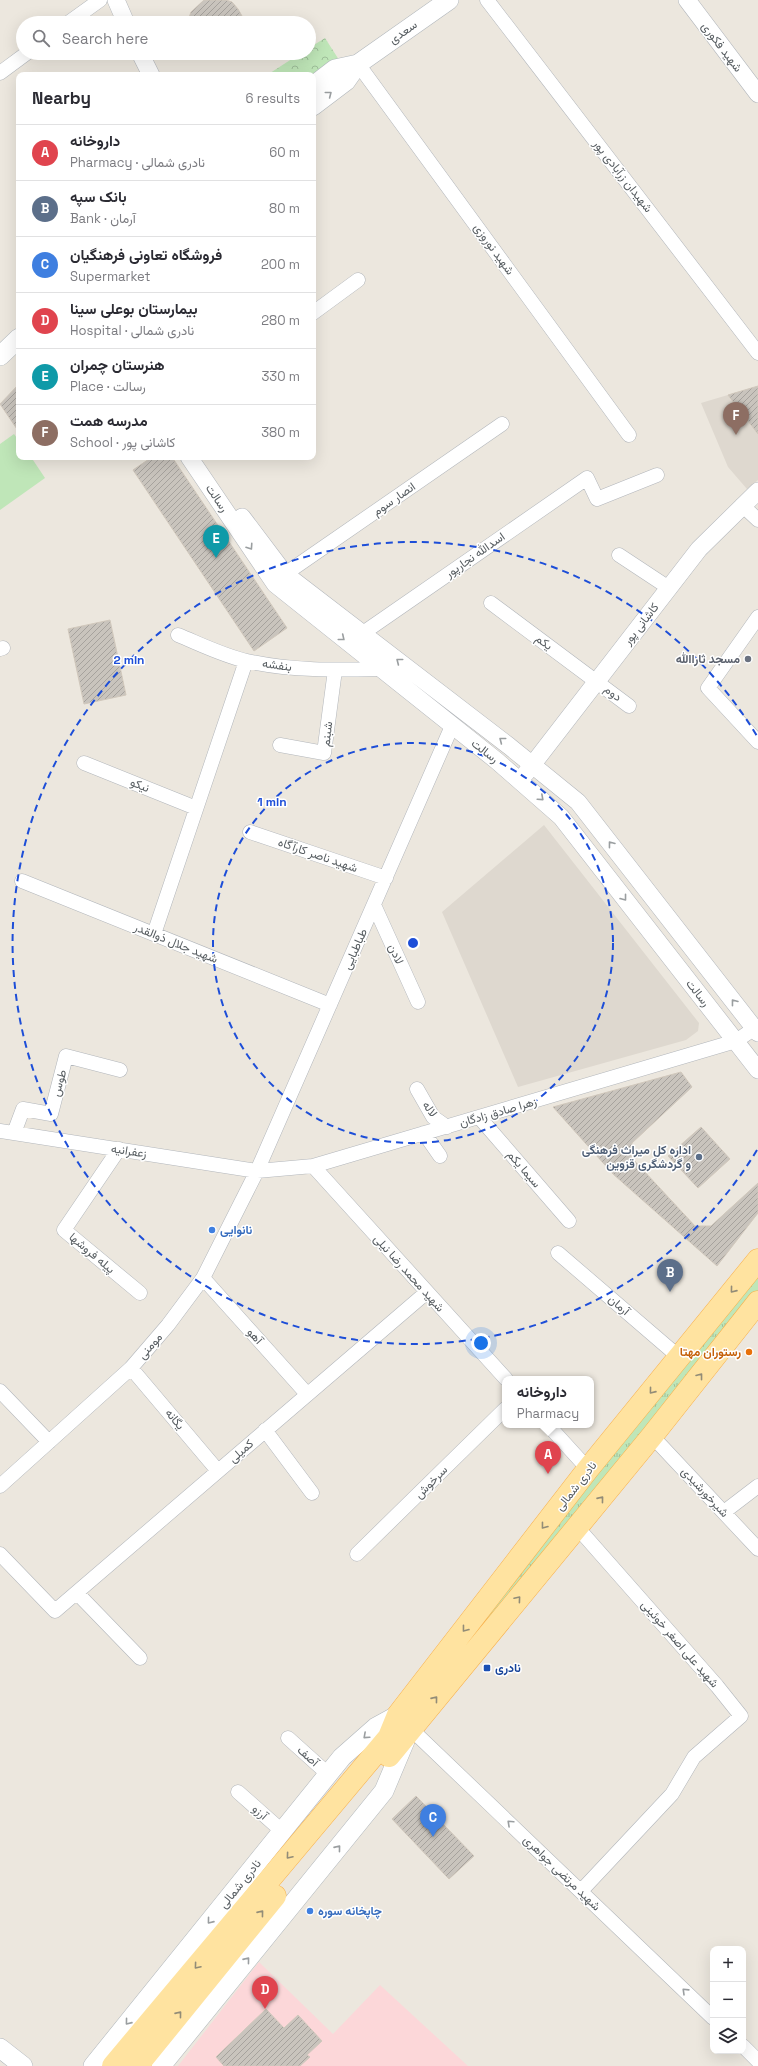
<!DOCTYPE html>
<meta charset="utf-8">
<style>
body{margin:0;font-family:"Space Grotesk",Vazirmatn,sans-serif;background:#f7f7f7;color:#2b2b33}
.controls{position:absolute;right:12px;bottom:12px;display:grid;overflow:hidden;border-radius:8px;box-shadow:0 4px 16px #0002}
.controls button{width:36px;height:36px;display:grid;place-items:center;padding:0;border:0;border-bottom:1px solid #e1e1e2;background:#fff;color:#2b2b33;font:20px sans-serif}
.you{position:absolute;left:481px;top:1343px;width:14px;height:14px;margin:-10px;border:3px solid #fff;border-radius:50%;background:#1a73e8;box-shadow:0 0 0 6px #1a73e833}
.badge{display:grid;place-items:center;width:26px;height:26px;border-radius:50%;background:#1a73e8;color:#fff;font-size:13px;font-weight:700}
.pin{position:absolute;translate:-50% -33px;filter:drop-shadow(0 1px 2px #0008)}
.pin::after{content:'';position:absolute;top:21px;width:14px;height:12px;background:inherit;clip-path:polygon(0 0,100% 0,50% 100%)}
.popup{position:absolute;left:502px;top:1376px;width:92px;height:52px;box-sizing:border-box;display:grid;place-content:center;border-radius:8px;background:#fff;filter:drop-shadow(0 1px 3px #0005);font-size:13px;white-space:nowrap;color:#7c7c81}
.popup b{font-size:15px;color:#2b2b33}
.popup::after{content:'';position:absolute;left:50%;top:100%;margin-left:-8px;border:8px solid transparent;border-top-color:#fff}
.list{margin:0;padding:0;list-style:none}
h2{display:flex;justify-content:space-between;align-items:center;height:52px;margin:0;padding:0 16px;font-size:17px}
h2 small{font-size:13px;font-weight:400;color:#7c7c81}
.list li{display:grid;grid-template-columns:26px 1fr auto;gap:12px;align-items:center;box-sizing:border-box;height:56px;padding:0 16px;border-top:1px solid #e1e1e2}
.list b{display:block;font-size:15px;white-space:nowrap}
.list p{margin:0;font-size:13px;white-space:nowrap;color:#7c7c81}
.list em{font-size:13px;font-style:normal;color:#7c7c81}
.icon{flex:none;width:22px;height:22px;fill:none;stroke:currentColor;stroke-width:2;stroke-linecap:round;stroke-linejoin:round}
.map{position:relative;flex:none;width:758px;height:2066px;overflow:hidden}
.search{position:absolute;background:#fff;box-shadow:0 4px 16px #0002;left:16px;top:16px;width:300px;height:44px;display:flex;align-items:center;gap:10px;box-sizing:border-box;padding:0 14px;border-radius:22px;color:#7c7c81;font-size:15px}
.panel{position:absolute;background:#fff;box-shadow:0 4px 16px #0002;left:16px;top:72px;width:300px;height:388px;border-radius:8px}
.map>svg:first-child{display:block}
.education{fill:#ded8cf}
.medical{fill:#fcd7d9}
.grass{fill:url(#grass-tufts)}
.forest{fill:url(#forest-crowns)}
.pitch{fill:#bfe6b8}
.building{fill:url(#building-hatch);stroke:#d1c8bc}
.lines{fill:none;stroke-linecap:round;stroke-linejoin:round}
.minor-casing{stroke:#b2b6bb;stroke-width:15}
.tertiary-casing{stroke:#b2b6bb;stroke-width:18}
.secondary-casing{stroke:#b0b6bb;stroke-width:20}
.primary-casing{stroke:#f8b04b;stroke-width:23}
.minor{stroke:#fff;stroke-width:14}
.tertiary{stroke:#fff;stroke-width:17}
.secondary{stroke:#fff;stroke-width:19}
.primary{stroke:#ffe3a0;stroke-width:22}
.oneway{stroke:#9a9ea0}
.oneway2{stroke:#928c77}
.ring{fill:none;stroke:#1d4ed8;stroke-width:2;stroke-dasharray:7 5}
.worship-dot{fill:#6b7280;stroke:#fff;stroke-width:1.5}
.service-dot{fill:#5c6f8a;stroke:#fff;stroke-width:1.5}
.shop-dot{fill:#3f7fe0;stroke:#fff;stroke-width:1.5}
.food-dot{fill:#e8710a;stroke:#fff;stroke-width:1.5}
.transit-dot{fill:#1a4fb4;stroke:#fff;stroke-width:1.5}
.labels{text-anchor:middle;stroke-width:3;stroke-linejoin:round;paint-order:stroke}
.street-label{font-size:12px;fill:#575d61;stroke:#fff}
.worship-label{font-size:12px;font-weight:bold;fill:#5b616d;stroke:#fff;text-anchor:end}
.service-label{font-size:12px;font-weight:bold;fill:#4e5e75;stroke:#fff;text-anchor:end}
.shop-label{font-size:12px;font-weight:bold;fill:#366cbe;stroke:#fff;text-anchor:start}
.food-label{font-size:12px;font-weight:bold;fill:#c56008;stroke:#fff;text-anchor:end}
.transit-label{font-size:12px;font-weight:bold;fill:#164399;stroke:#fff;text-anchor:start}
.centre{fill:#1d4ed8;stroke:#fff;stroke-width:2}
.ring-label{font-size:12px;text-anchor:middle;font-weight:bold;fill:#1d4ed8;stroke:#fff;stroke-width:3;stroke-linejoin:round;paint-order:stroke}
</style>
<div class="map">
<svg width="758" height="2066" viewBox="0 0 758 2066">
<defs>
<pattern id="grass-tufts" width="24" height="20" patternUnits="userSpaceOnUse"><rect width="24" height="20" fill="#bfe6b8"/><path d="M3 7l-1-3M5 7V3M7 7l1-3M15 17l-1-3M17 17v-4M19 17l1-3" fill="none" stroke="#9ebe99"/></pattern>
<pattern id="forest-crowns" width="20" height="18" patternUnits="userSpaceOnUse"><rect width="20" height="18" fill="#bfe6b8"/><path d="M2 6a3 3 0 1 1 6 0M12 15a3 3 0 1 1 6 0" fill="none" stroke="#9ebe99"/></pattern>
<pattern id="building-hatch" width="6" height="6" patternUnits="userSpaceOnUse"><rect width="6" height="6" fill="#c9c4bd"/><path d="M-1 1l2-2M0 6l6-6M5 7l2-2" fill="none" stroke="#a6a29d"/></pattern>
</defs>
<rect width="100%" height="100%" fill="#ece7de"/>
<path class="education" d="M758,386V480L747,489L728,467L701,403Z
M544,825L699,1023L698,1031L686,1040L518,1087L442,912Z"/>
<path class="medical" d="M259,1962L333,2034L380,1985L468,2066H178Z"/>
<path class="grass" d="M758,1260V1302L449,1682L434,1668Z"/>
<path class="forest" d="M325,38L341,63L313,75H267L301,53H309V48Z"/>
<path class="pitch" d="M14,434L19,441V457H31L45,478L0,510V444Z"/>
<path class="building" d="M204,0H226L232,2L238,9L246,23H187L191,12Z
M19,384V432L0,404Z
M758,386V434L728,395Z
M152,457H172L287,628L254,651L133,470Z
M110,620L126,695L84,704L68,629Z
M681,1072L692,1087L632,1143L631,1157L695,1226H711L758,1183V1213L717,1266L613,1174L553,1107Z
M701,1127L730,1159L698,1188L668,1156Z
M416,1796L474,1856L449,1879L392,1819Z
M266,2009L284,2028L298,2015L322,2041L307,2055L310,2057L300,2066H224L216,2057Z"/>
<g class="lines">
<defs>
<path id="minor" d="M487,0L758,353
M68,23L100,0
M358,64L629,435
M0,73L27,53
M313,313L358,280
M742,505L758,520
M619,555L669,588
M285,574L502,424
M491,603L629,706
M758,617L708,688L758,742
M363,633L587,478L597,499L657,475
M178,635C200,644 224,656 247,661C291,671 336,670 380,669
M0,649L3,648
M280,745L324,753L335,670
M84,763L196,808
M250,832L386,878
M22,881L330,1005
M374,905L418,1002
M154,934L246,661
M417,1089L433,1117L447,1127
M479,1117L569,1221
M0,1131L257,1171L313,1166L736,1041L755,1028
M14,1133L23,1109L51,1114L66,1056L120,1070
M424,1133L440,1156
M119,1149L64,1230L140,1293
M313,1166L506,1379
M558,1253L679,1357
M203,1278L307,1394
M131,1368L218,1471
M0,1391L49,1442
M548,1425L588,1469
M265,1430L312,1493
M652,1436L758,1549
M0,1486L131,1368L168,1325L203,1278L257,1171L452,726
M724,1512L758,1486
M577,1527L717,1686L741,1716L694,1757L672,1794L581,1891
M0,1554L55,1611L427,1292
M357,1554L505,1409
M77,1593L140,1658
M411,1729L713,2018
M288,1738L328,1774
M238,1792L282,1831
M743,2046L758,2061"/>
<path id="tertiary" d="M116,0L126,23
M687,0L758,94
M140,53L151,75
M189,457L275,584L497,761L561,817L758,1070
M242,517L285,574L509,746L578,802L758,1033
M526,773L699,549L758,491"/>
<path id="secondary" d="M313,86L335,69L358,64
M313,106L346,81L358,64L449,0
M0,356L19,338
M0,2048L23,2066
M93,2066L342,1757L376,1727L398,1715
M161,2066L384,1791L405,1741"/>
<path id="primary" d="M389,1756L652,1436L758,1302
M113,2066L389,1737L398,1715L588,1469L758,1260
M137,2066L275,1896"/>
</defs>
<use href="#minor" class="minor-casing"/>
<use href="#tertiary" class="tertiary-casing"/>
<use href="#secondary" class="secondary-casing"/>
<use href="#primary" class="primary-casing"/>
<use href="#minor" class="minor"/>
<use href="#tertiary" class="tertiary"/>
<use href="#secondary" class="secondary"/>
<use href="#primary" class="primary"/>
</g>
<defs><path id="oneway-chevron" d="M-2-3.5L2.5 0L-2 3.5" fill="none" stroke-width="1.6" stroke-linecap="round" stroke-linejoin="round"/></defs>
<g class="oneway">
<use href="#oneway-chevron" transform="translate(329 94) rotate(-38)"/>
<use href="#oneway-chevron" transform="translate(250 547) rotate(56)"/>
<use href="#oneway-chevron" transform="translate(342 638) rotate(39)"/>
<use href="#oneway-chevron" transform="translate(399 661) rotate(-142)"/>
<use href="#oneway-chevron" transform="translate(502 740) rotate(-142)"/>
<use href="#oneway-chevron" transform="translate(541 798) rotate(42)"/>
<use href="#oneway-chevron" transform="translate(611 844) rotate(-128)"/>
<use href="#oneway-chevron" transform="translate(624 898) rotate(52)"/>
<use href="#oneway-chevron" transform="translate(734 1002) rotate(-128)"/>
<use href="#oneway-chevron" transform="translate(366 1736) rotate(138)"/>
<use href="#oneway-chevron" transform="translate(510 1823) rotate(-137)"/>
<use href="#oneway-chevron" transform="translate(338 1848) rotate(-51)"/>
<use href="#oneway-chevron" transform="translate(210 1921) rotate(129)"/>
<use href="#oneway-chevron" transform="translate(247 1960) rotate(-51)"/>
<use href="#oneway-chevron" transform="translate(685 1991) rotate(-136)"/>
<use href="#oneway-chevron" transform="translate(128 2022) rotate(129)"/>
</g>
<g class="oneway2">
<use href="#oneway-chevron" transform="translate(733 1290) rotate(129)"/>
<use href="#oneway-chevron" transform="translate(700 1376) rotate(-52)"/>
<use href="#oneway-chevron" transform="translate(652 1391) rotate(129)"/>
<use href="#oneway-chevron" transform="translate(601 1499) rotate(-51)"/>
<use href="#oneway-chevron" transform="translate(544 1526) rotate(128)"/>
<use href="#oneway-chevron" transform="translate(518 1599) rotate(-50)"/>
<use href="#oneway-chevron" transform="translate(465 1629) rotate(128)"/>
<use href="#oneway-chevron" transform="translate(435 1699) rotate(-51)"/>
<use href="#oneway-chevron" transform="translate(289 1856) rotate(130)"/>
<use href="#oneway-chevron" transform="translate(261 1913) rotate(-51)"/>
<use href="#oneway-chevron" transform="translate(197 1966) rotate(130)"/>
<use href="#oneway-chevron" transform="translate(179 2014) rotate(-51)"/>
</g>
<g class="ring">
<circle cx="413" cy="943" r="200"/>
<path d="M757 1150A401 401 0 1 1 757 736"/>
</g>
<circle class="worship-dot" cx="748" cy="659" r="4"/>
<circle class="service-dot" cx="699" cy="1157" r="4"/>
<g class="shop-dot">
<circle cx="212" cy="1230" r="4"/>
<circle cx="310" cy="1911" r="4"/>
</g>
<circle class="food-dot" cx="749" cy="1352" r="4"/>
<rect class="transit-dot" x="483" y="1664" width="8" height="8" rx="2"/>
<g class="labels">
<g class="street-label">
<text transform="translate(403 32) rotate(-35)" y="4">سعدی</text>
<text transform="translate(722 47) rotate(53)" y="4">شهید فکوری</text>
<text transform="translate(623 176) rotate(52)" y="4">شهیدان زرآبادی پور</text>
<text transform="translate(494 249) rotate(54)" y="4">شهید نوروزی</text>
<text transform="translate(217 498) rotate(56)" y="4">رسالت</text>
<text transform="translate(394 499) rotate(-35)" y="4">انصار سوم</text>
<text transform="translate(475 555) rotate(-35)" y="4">اسدالله نجارپور</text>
<text transform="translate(641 624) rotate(-52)" y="4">کاشانی پور</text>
<text transform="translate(544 642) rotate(36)" y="4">یکم</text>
<text transform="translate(277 665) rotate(8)" y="4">بنفشه</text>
<text transform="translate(613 693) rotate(38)" y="4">دوم</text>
<text transform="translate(327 734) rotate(-83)" y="4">شبنم</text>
<text transform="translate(485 751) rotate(38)" y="4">رسالت</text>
<text transform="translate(140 785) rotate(22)" y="4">نیکو</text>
<text transform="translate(318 855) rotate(19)" y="4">شهید ناصر کارآگاه</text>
<text transform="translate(176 943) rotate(22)" y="4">شهید جلال ذوالقدر</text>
<text transform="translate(355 949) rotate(-66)" y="4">طباطبایی</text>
<text transform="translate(396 954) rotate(65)" y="4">لادن</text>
<text transform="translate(698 993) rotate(52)" y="4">رسالت</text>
<text transform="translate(59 1083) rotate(-75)" y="4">طوس</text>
<text transform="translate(430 1109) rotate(54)" y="4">لاله</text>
<text transform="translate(498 1112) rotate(-16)" y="4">زهرا صادق زادگان</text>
<text transform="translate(129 1151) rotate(9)" y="4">زعفرانیه</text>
<text transform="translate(524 1169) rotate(49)" y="4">سیما یکم</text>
<text transform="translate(92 1253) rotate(40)" y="4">پیله فروشها</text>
<text transform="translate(409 1273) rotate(48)" y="4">شهید محمد رضا نیلی</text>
<text transform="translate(619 1305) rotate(41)" y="4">آرمان</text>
<text transform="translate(255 1336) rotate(48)" y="4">آهو</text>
<text transform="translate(150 1346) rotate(-49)" y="4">مومنی</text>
<text transform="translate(175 1419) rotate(50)" y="4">یگانه</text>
<text transform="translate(241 1451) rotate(-41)" y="4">کمیلی</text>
<text transform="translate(431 1482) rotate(-45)" y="4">سرخوش</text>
<text transform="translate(576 1486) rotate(-52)" y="4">نادری شمالی</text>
<text transform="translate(705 1492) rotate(47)" y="4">شیرخورشیدی</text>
<text transform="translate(680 1644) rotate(49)" y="4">شهید علی اصغر خوئینی</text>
<text transform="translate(308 1756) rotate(42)" y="4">آصف</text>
<text transform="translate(260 1812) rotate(42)" y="4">آرزو</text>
<text transform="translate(562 1873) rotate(44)" y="4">شهید مرتضی جواهری</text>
<text transform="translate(240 1884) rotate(-51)" y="4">نادری شمالی</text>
</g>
<g class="worship-label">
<text x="740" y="663">مسجد ثاراالله</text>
</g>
<g class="service-label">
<text x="691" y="1154">اداره کل میراث فرهنگی<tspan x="691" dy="14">و گردشگری قزوین</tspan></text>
</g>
<g class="shop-label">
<text x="220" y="1234">نانوایی</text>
<text x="318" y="1915">چاپخانه سوره</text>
</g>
<g class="food-label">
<text x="741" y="1356">رستوران مهتا</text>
</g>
<g class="transit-label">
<text x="495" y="1672">نادری</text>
</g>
</g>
<circle cx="413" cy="943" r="6" class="centre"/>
<g class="ring-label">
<text x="129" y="664">2 min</text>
<text x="272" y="806">1 min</text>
</g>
</svg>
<div class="controls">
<button>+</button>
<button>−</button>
<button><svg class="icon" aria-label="layers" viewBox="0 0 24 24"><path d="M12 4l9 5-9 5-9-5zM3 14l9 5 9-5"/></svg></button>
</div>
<div class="you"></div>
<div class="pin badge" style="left:548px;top:1474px;background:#e0444e">A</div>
<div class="popup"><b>داروخانه</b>Pharmacy</div>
<div class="pin badge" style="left:670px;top:1292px;background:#5c6f8a">B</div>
<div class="pin badge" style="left:433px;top:1837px;background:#3f7fe0">C</div>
<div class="pin badge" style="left:265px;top:2009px;background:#e0444e">D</div>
<div class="pin badge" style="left:216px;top:558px;background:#0f9aa8">E</div>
<div class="pin badge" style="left:736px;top:435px;background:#8d6e63">F</div>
<div class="search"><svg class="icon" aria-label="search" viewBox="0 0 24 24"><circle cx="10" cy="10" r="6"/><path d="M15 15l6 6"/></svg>Search here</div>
<section class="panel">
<h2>Nearby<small>6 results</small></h2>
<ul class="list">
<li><span class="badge" style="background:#e0444e">A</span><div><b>داروخانه</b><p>Pharmacy · نادری شمالی</p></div><em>60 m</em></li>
<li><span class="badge" style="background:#5c6f8a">B</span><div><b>بانک سپه</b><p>Bank · آرمان</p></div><em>80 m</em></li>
<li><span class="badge" style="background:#3f7fe0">C</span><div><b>فروشگاه تعاونی فرهنگیان</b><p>Supermarket</p></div><em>200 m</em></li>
<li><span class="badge" style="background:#e0444e">D</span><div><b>بیمارستان بوعلی سینا</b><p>Hospital · نادری شمالی</p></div><em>280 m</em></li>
<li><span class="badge" style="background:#0f9aa8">E</span><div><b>هنرستان چمران</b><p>Place · رسالت</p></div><em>330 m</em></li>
<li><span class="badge" style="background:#8d6e63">F</span><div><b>مدرسه همت</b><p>School · کاشانی پور</p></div><em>380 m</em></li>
</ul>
</section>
</div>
